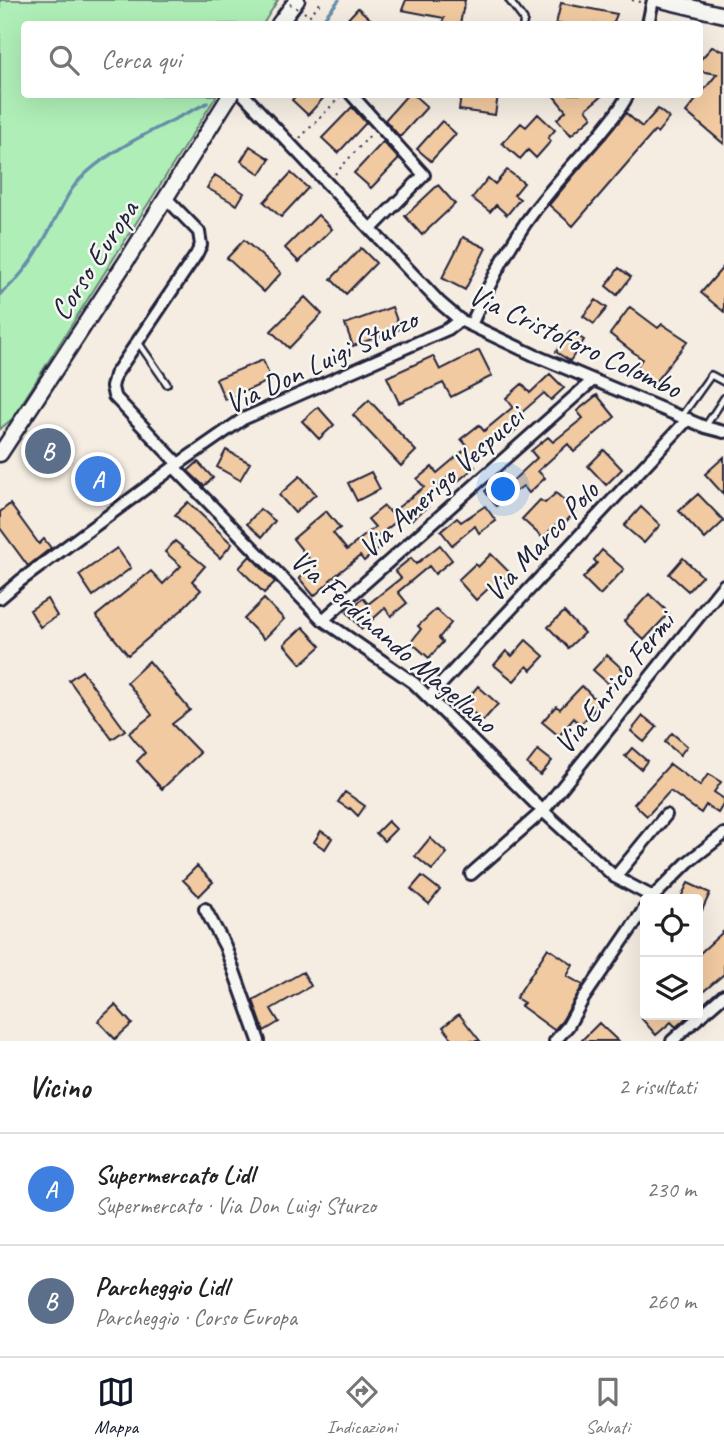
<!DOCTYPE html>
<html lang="it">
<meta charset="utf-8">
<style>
body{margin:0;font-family:Caveat,sans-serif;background:#f2f2f2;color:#222}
.controls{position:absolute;right:21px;bottom:21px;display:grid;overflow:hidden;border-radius:7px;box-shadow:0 7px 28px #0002}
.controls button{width:63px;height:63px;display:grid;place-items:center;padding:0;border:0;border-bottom:2px solid #e0e0e0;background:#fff;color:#222;font:35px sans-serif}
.you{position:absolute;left:504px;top:490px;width:24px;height:24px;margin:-18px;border:5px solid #fff;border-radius:50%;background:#1a73e8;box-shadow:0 0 0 10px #1a73e833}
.badge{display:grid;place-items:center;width:46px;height:46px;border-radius:50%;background:#111827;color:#fff;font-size:23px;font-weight:700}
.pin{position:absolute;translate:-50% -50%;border:4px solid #fff;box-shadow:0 2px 7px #0006}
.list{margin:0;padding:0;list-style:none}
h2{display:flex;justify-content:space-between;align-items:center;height:91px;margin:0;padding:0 28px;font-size:30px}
h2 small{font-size:23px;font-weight:400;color:#767676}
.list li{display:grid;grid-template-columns:46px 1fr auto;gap:21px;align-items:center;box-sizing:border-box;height:112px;padding:0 28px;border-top:2px solid #e0e0e0}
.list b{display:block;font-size:26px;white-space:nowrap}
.list p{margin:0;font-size:23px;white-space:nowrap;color:#767676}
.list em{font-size:23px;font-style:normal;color:#767676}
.icon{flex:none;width:38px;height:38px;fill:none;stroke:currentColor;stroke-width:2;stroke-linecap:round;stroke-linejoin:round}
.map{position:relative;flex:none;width:724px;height:1041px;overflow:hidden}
.search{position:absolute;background:#fff;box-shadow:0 7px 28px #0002;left:21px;right:21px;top:21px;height:77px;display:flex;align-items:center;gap:18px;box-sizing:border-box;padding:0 24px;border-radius:7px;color:#767676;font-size:26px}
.sheet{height:315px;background:#fff}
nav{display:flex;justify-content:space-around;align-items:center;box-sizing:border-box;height:98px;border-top:2px solid #e0e0e0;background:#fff;font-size:19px;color:#767676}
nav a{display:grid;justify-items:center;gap:4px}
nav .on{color:#111827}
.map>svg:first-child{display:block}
.pitch{fill:#afefb7;stroke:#688879;stroke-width:2}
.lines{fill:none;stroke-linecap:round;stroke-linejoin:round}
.stream{stroke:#678fac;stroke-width:3.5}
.building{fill:#f1caa1;stroke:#22223b;stroke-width:2}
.lane-casing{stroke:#22223b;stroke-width:10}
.street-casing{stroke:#22223b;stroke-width:16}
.secondary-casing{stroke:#22223b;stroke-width:19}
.path{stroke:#22223b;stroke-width:2;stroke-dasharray:2 5;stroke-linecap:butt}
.lane{stroke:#f6f6f2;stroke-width:5}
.street{stroke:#f6f6f2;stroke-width:10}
.secondary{stroke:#f6f6f2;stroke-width:14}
.path-bridge{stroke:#22223b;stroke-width:2;stroke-dasharray:2 5;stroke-linecap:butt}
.labels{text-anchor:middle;stroke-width:5;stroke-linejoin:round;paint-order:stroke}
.street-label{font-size:30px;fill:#22223b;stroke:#f6f6f2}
</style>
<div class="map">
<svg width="724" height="1041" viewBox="0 0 724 1041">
<rect width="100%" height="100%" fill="#f5ede2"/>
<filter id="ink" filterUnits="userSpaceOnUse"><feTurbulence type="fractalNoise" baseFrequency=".0143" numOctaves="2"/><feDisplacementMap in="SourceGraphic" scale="14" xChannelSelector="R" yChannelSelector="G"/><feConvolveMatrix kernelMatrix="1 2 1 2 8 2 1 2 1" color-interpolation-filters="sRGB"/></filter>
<g filter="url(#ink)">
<path class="pitch" d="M0,0H278L263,24H24V94L217,95L12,419L0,429Z"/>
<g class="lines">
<path class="stream" d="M319,24L339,0
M0,294C28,273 43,242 59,212C63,205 67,196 72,189C97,153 167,124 207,103"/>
</g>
<path class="building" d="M406,0H465L460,24H442L444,18L402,10Z
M561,3L617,14L613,24H556Z
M358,8L376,24H343Z
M712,47L724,51V144L686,112L717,74L699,71V61Z
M297,94H327L308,115L292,100Z
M408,94H413L427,107L400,137L385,120Z
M461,94L498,95L495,115L459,110Z
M552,94H604L586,109L592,117L571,135L557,119L566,111Z
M352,107L366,123L338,153L322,138Z
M658,109L669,118L657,133L655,131L573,226L549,205L626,113L642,127Z
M538,114L555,130L548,138L551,141L536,158L528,150L520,159L502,143L521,123L526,127Z
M442,121L456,134L431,161L417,149Z
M383,142L399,159L371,188L354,173Z
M250,146L270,159L260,174L241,161Z
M507,170L524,183L514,195L520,199L507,215L496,205L490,212L472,198L488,178L495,184Z
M291,173L308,188L281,217L264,202Z
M215,175L244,193L237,205L207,188Z
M438,185L455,204L422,235L405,216Z
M318,215L332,229L299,262L285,248Z
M463,237L486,248L465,290L442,278Z
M244,240L281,273L264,292L227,258Z
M361,248L376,263L346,294L331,279Z
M724,266V312L701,293Z
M619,268L631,277L617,295L606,286Z
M305,297L322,314L289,348L271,331Z
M596,300L607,308L594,324L583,316Z
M392,307L400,329L353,346L345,324Z
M630,307L658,328L662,324L688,341L651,387L632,374L642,359L610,334Z
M570,331L584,340L570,361L556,352Z
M479,350L492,376L451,397L443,383L399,403L387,377L433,356L440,370Z
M263,360L271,380L225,400L216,379Z
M550,374L564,388L551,400L544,393L513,420L519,427L504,440L499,434L468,460L475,467L458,481L452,474L422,500L428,507L411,520L406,514L373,540L380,548L364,561L360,556L330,580L331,581L314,596L299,578L314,565L293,539L326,511L340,528L333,533L347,550L375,527L368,519L384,506L391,513L424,487L417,479L432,467L437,473L468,447L461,439L479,425L484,431L513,407L506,398L522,384L530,393Z
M597,395L615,417L574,452L568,444L538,471L545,478L529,493L523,486L496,506L485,491L501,479L507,486L537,458L531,451L548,437L553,442L583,418L577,411Z
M369,400L416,451L401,466L353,415Z
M318,407L334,425L319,439L302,421Z
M226,450L250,463L240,480L217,467Z
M604,450L622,469L606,485L588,466Z
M724,457V495L705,474Z
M198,462L213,478L204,486L188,471Z
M371,472L380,489L357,501L348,483Z
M300,476L316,494L295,513L279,495Z
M556,493L576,511L559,529L555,525L543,538L522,519L540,500L545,503Z
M698,494L724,521L705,539L679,511Z
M188,502L232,544L220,558L175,515Z
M10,504L39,544L44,539L51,548L28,566L0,528V512Z
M485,506L496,521L479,533L475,526L452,545L441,531L457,518L461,522Z
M641,507L660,525L644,543L624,526Z
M260,509L275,521L262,537L247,524Z
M175,541L205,566L192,581L201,590L183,608V609L128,655L96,616L151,571L163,584L181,566L165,552Z
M440,545L452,560L435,574L429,566L398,592L407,603L391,616L385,608L362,629L347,612L363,598L368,604L401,578L395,571L411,558L416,564Z
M117,548L131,568L93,596L79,575Z
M602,550L624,569L600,595L583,578L597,563L594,560Z
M491,554L510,573L494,590L490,587L476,600L458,580L475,564L478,567Z
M250,556L275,582L264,593L239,568Z
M683,558L702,576L688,591L669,574Z
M649,594L669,613L644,640L624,621Z
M47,599L57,616L40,627L30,610Z
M264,599L284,619L264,639L244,619Z
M436,609L451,623L439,638L443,642L429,658L411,642L421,629L418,626Z
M564,612L584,633L568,648L548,627Z
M303,627L321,646L301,664L284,644Z
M526,640L544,656L531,670L527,666L514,681L494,665L506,651L512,656Z
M607,655L627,673L613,688L593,670Z
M149,661L190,710L172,724L200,753L162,789L137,761L145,753L129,733L152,715L127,682Z
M82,671L125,730L112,739L69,680Z
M478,686L498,704L483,721L463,704Z
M582,686L600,704L580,725L574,718L559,736L542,722L556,706L560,709Z
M643,716L657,727L644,742L631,731Z
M672,733L687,746L680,755L665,742Z
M632,748L647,761L641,769L625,756Z
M538,750L552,761L540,775L527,764Z
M670,764L700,786L708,774L721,782L714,792L724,799V803L718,813L706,805L701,813L670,791L647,816L634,804Z
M345,792L365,806L358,816L350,808L349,809L338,802Z
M388,821L396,829L384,841L376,833Z
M321,831L332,838L325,849L314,842Z
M430,838L447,853L432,870L415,856Z
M197,866L213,882L199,896L183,880Z
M422,876L440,890L429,904L411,889Z
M688,883L710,893L698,919V899H680Z
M724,931V974L698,996V955Z
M548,948L573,965L567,976L583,985L562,1021L554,1030L521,1006L524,1003L516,998Z
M303,972L311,986L271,1009L279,1022L264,1031L253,1000Z
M115,1005L132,1024L115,1039L98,1021Z
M459,1014L480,1041H454L443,1027Z
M647,1015H683L686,1018L676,1027L671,1022L656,1035L642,1019Z
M599,1023L618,1041H581Z"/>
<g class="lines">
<defs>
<path id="lane" d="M509,0L524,20L523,24
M138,342L167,384
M681,417L711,375L724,382
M705,427L724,398"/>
<path id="street" d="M648,24L653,0
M243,94L439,302L460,320L534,355L705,427L724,432
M351,94L424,175L371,229
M166,198L199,232L201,245L196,255L115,375L112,387L114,396L178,464
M471,325C491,280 515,232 547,195C564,174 582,154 600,134C610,121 621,110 628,94
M174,467L323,620L414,683L543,811L615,877L653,897
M0,598L20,581L174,467L243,419L448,329L460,320
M323,620L592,381
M429,697L688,419
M471,874L543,811L724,585
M615,877L666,815
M651,899L688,862L724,834
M205,909L225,946L259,1041
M555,1041L568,1026L583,999L645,908
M672,1041L724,995"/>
<path id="secondary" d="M661,0L724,15
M279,24L297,0
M0,454L127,260L231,94"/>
</defs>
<use href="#lane" class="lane-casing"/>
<use href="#street" class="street-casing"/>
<use href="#secondary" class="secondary-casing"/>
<path class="path" d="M632,0L641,2
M304,12L309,16L323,0
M300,138L340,97
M335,174L371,134"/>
<use href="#lane" class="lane"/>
<use href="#street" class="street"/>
<use href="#secondary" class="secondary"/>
<path class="path-bridge" d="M284,0L301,11"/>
</g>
</g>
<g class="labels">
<g class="street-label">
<text transform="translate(94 260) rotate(-57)" y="10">Corso Europa</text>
<text transform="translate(575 341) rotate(25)" y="10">Via Cristoforo Colombo</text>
<text transform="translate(321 361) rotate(-25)" y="10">Via Don Luigi Sturzo</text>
<text transform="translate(441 482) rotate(-42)" y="10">Via Amerigo Vespucci</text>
<text transform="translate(541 541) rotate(-47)" y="10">Via Marco Polo</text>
<text transform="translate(394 641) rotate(41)" y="10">Via Ferdinando Magellano</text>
<text transform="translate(614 683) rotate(-51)" y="10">Via Enrico Fermi</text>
</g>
</g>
</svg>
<div class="controls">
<button><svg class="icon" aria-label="locate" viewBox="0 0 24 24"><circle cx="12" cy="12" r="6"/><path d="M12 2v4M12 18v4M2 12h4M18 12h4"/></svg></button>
<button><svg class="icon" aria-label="layers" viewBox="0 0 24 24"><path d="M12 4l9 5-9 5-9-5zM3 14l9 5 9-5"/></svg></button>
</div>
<div class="you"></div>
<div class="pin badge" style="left:98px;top:479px;background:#3f7fe0">A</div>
<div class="pin badge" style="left:48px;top:451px;background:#5c6f8a">B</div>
<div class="search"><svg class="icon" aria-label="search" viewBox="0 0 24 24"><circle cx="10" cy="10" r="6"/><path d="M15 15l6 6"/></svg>Cerca qui</div>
</div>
<section class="sheet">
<h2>Vicino<small>2 risultati</small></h2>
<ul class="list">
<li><span class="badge" style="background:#3f7fe0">A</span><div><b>Supermercato Lidl</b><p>Supermercato · Via Don Luigi Sturzo</p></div><em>230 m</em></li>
<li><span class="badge" style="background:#5c6f8a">B</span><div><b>Parcheggio Lidl</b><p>Parcheggio · Corso Europa</p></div><em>260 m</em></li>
</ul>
</section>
<nav>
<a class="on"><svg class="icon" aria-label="map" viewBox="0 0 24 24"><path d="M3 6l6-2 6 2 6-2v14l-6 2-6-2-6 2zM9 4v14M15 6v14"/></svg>Mappa</a>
<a><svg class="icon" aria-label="directions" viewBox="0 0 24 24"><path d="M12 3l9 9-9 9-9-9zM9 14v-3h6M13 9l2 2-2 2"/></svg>Indicazioni</a>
<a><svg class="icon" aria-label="saved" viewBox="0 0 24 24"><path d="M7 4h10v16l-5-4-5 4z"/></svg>Salvati</a>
</nav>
